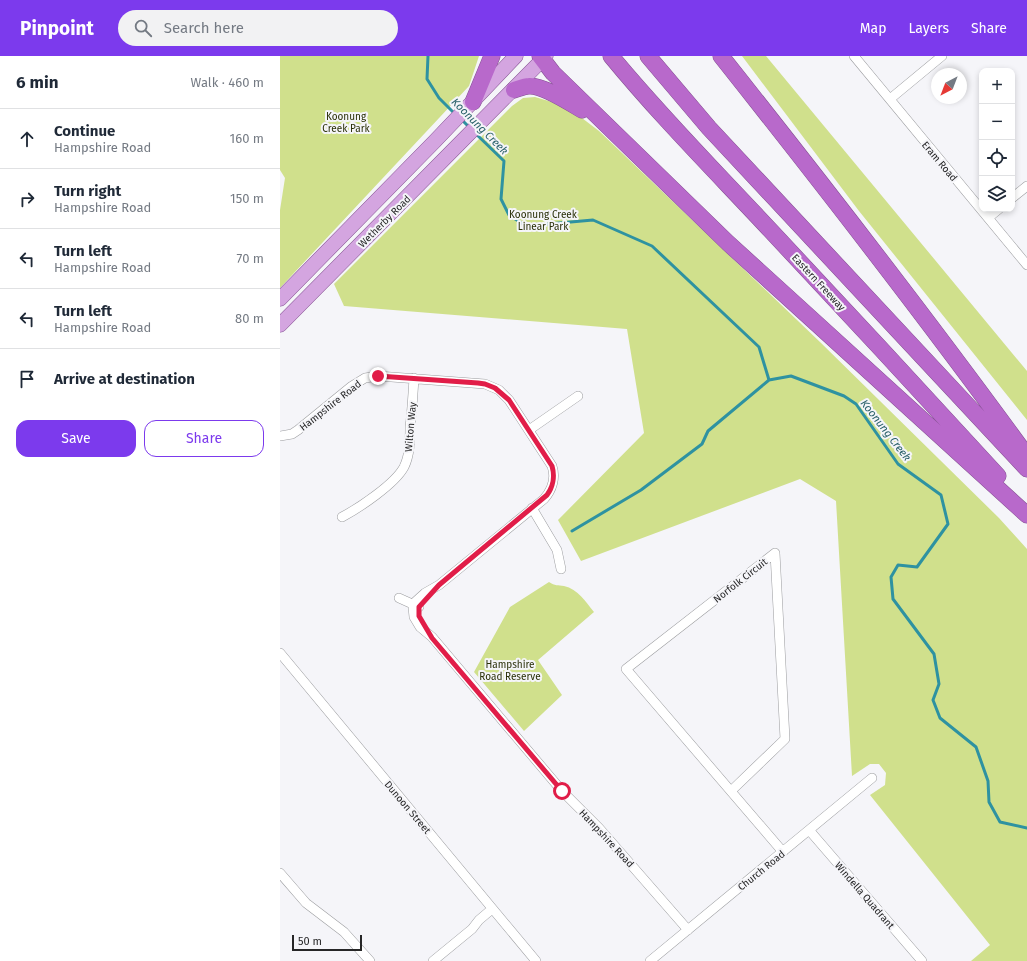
<!DOCTYPE html>
<meta charset="utf-8">
<style>
body{margin:0;font-family:"Fira Sans",sans-serif;background:#f2f2f3;color:#1f2937}
.controls{position:absolute;right:12px;top:12px;display:grid;overflow:hidden;border-radius:8px;box-shadow:0 2px 6px #0003}
.controls button{width:36px;height:36px;display:grid;place-items:center;padding:0;border:0;border-bottom:1px solid #e0e1e3;background:#fff;color:#1f2937;font:20px sans-serif}
.compass{position:absolute;left:651px;top:12px;width:36px;height:36px;border-radius:50%;background:#fff;box-shadow:0 2px 6px #0003;rotate:222deg}
.scale{position:absolute;left:12px;bottom:10px;width:70px;box-sizing:border-box;padding-left:4px;border:2px solid #262627;border-top:0;font-size:11px;line-height:14px;white-space:nowrap;color:#262627;-webkit-text-stroke:3px #f5f5f9;paint-order:stroke}
.stop{position:absolute;width:12px;height:12px;margin:-9px;border:3px solid #e11d48;border-radius:50%;background:#fff}
.stop.end{background:#e11d48;border-color:#fff;box-shadow:0 1px 4px #0008}
.list{margin:0;padding:0;list-style:none}
h2{display:flex;justify-content:space-between;align-items:center;height:52px;margin:0;padding:0 16px;font-size:17px}
h2 small{font-size:13px;font-weight:400;color:#747a83}
.list li{display:grid;grid-template-columns:26px 1fr auto;gap:12px;align-items:center;box-sizing:border-box;height:60px;padding:0 16px;border-top:1px solid #e0e1e3}
.list b{display:block;font-size:15px;white-space:nowrap}
.list p{margin:0;font-size:13px;white-space:nowrap;color:#747a83}
.list em{font-size:13px;font-style:normal;color:#747a83}
.actions{display:flex;gap:8px;padding:12px 16px}
.actions a{flex:1;padding:9px 0;border:1px solid #7c3aed;border-radius:12px;text-align:center;font-size:14px;color:#7c3aed}
.actions .main{background:#7c3aed;color:#fff}
.icon{flex:none;width:22px;height:22px;fill:none;stroke:currentColor;stroke-width:2;stroke-linecap:round;stroke-linejoin:round}
.map{position:relative;flex:none;width:747px;height:905px;overflow:hidden}
header{display:flex;align-items:center;gap:24px;box-sizing:border-box;height:56px;padding:0 20px;background:#7c3aed;color:#fff}
header strong{font-size:19px}
nav{display:flex;gap:22px;margin-inline-start:auto;font-size:14px}
.search{width:280px;height:36px;background:#f2f2f3;display:flex;align-items:center;gap:10px;box-sizing:border-box;padding:0 14px;border-radius:22px;color:#747a83;font-size:15px}
main{display:flex}
aside{flex:1;background:#fff}
.map>svg:first-child{display:block}
.green{fill:#d0e08c}
.lines{fill:none;stroke-linecap:round;stroke-linejoin:round}
.stream{stroke:#2e92a1;stroke-width:3}
.street-casing{stroke:#9b9c9f;stroke-width:10}
.primary-casing{stroke:#855292;stroke-width:15}
.highway-casing{stroke:#855292;stroke-width:17}
.street{stroke:#fff;stroke-width:9}
.primary{stroke:#d4a5e0;stroke-width:14}
.highway{stroke:#b869cb;stroke-width:16}
.route{stroke:#e11d48;stroke-width:5}
.labels{text-anchor:middle;stroke-width:4;stroke-linejoin:round;paint-order:stroke}
.park-label{font-size:10px;fill:#292f07;stroke:#f5f5f9}
.street-label{font-size:10px;fill:#262627;stroke:#f5f5f9}
.water-label{font-size:11px;font-style:italic;fill:#296069;stroke:#f5f5f9}
</style>
<header>
<strong>Pinpoint</strong>
<div class="search"><svg class="icon" aria-label="search" viewBox="0 0 24 24"><circle cx="10" cy="10" r="6"/><path d="M15 15l6 6"/></svg>Search here</div>
<nav><a>Map</a><a>Layers</a><a>Share</a></nav>
</header>
<main>
<aside>
<h2>6 min<small>Walk · 460 m</small></h2>
<ul class="list">
<li><svg class="icon" aria-label="ahead" viewBox="0 0 24 24"><path d="M12 20V5M6 11l6-6 6 6"/></svg><div><b>Continue</b><p>Hampshire Road</p></div><em>160 m</em></li>
<li><svg class="icon" aria-label="right" viewBox="0 0 24 24"><path d="M7 20v-9h11M14 6l5 5-5 5"/></svg><div><b>Turn right</b><p>Hampshire Road</p></div><em>150 m</em></li>
<li><svg class="icon" aria-label="left" viewBox="0 0 24 24"><path d="M17 20v-9H6M10 6l-5 5 5 5"/></svg><div><b>Turn left</b><p>Hampshire Road</p></div><em>70 m</em></li>
<li><svg class="icon" aria-label="left" viewBox="0 0 24 24"><path d="M17 20v-9H6M10 6l-5 5 5 5"/></svg><div><b>Turn left</b><p>Hampshire Road</p></div><em>80 m</em></li>
<li><svg class="icon" aria-label="arrive" viewBox="0 0 24 24"><path d="M6 21V4h12l-3 4 3 4H6"/></svg><div><b>Arrive at destination</b></div></li>
</ul>
<div class="actions"><a class="main">Save</a><a>Share</a></div>
</aside>
<div class="map">
<svg width="747" height="905" viewBox="0 0 747 905">
<rect width="100%" height="100%" fill="#f5f5f9"/>
<path class="green" d="M0,0H199L189,30L0,232V154L5,122L0,114Z
M462,0H486L747,315V364L579,155Z
M255,41L272,46L298,59L319,75L540,286L719,462L747,493V905H691L710,889L590,739L605,729L606,717L599,708H590L572,720L556,445L520,423L301,505L278,464L364,377L347,273L64,250L54,228L232,50L243,42Z
M269,526C275,530 278,529 284,530C298,533 306,546 314,556L258,604L282,639L244,675L194,616L230,551Z"/>
<g class="lines">
<path class="stream" d="M148,0L147,23L159,42L175,58
M181,63L190,72
M195,77L224,105L221,143L229,159L246,170L313,164L372,190L479,291L489,324L511,320L564,340L576,348L618,408L661,439L668,468L637,511L618,509L611,521L613,543L654,598L659,628L653,644L660,662L696,691L708,725L709,746L720,766L747,772
M292,475L361,434L422,388L428,375L489,324"/>
<defs>
<path id="street" d="M574,0L747,209
M610,43L662,0
M732,142L747,130
M708,162L719,153
M249,374L298,340
M0,380L12,378L18,374L72,330L85,322L98,320L205,328L219,334L229,344L272,410C276,422 272,434 264,443L159,529L145,537L135,546L133,551L134,561L140,571L152,581L282,735L319,772L408,874
M252,452L277,494L281,513
M62,461C79,452 115,428 124,411C130,399 130,384 130,371C132,355 133,338 134,322
M119,542L139,551
M0,597L256,905
M451,735L505,683L495,497L346,613L503,796
M529,774L642,905
M0,817L26,847L64,876L90,905
M153,905L192,873L199,864L212,853
M370,905L592,722"/>
<path id="primary" d="M0,243L155,85L236,0
M0,269L266,0"/>
<path id="highway" d="M260,0L273,17L448,187L747,459
M331,0C382,62 438,118 492,176C568,257 643,338 718,420
M368,0L429,72L747,413
M441,0C545,131 648,264 747,400
M234,34C238,33 244,30 249,30C263,29 290,47 302,54
M193,46L212,0"/>
</defs>
<use href="#street" class="street-casing"/>
<use href="#primary" class="primary-casing"/>
<use href="#highway" class="highway-casing"/>
<use href="#street" class="street"/>
<use href="#primary" class="primary"/>
<use href="#highway" class="highway"/>
</g>
<g class="lines">
<path class="route" d="M98,320L198,327L205,328L215,332L229,344L272,410C275,420 273,431 267,439L159,529L139,551V560L152,582L282,735"/>
</g>
<g class="labels">
<g class="park-label">
<text x="66" y="64">Koonung<tspan x="66" dy="12">Creek Park</tspan></text>
<text x="263" y="162">Koonung Creek<tspan x="263" dy="12">Linear Park</tspan></text>
<text x="230" y="612">Hampshire<tspan x="230" dy="12">Road Reserve</tspan></text>
</g>
<g class="street-label">
<text transform="translate(660 105) rotate(50)" y="4">Eram Road</text>
<text transform="translate(104 165) rotate(-45)" y="4">Wetherby Road</text>
<text transform="translate(539 226) rotate(47)" y="4">Eastern Freeway</text>
<text transform="translate(50 349) rotate(-38)" y="4">Hampshire Road</text>
<text transform="translate(130 371) rotate(-85)" y="4">Wilton Way</text>
<text transform="translate(460 524) rotate(-38)" y="4">Norfolk Circuit</text>
<text transform="translate(128 751) rotate(50)" y="4">Dunoon Street</text>
<text transform="translate(327 782) rotate(47)" y="4">Hampshire Road</text>
<text transform="translate(481 814) rotate(-39)" y="4">Church Road</text>
<text transform="translate(585 839) rotate(49)" y="4">Windella Quadrant</text>
</g>
<g class="water-label">
<text transform="translate(200 70) rotate(45)" y="4">Koonung Creek</text>
<text transform="translate(606 374) rotate(52)" y="4">Koonung Creek</text>
</g>
</g>
</svg>
<div class="controls">
<button>+</button>
<button>−</button>
<button><svg class="icon" aria-label="locate" viewBox="0 0 24 24"><circle cx="12" cy="12" r="6"/><path d="M12 2v4M12 18v4M2 12h4M18 12h4"/></svg></button>
<button><svg class="icon" aria-label="layers" viewBox="0 0 24 24"><path d="M12 4l9 5-9 5-9-5zM3 14l9 5 9-5"/></svg></button>
</div>
<svg class="compass" viewBox="-18 -18 36 36"><path d="M0-13l5 13h-10z" fill="#e53935"/><path d="M0 13l5-13h-10z" fill="#747a83"/></svg>
<div class="scale">50 m</div>
<div class="stop" style="left:282px;top:735px"></div>
<div class="stop end" style="left:98px;top:320px"></div>
</div>
</main>
